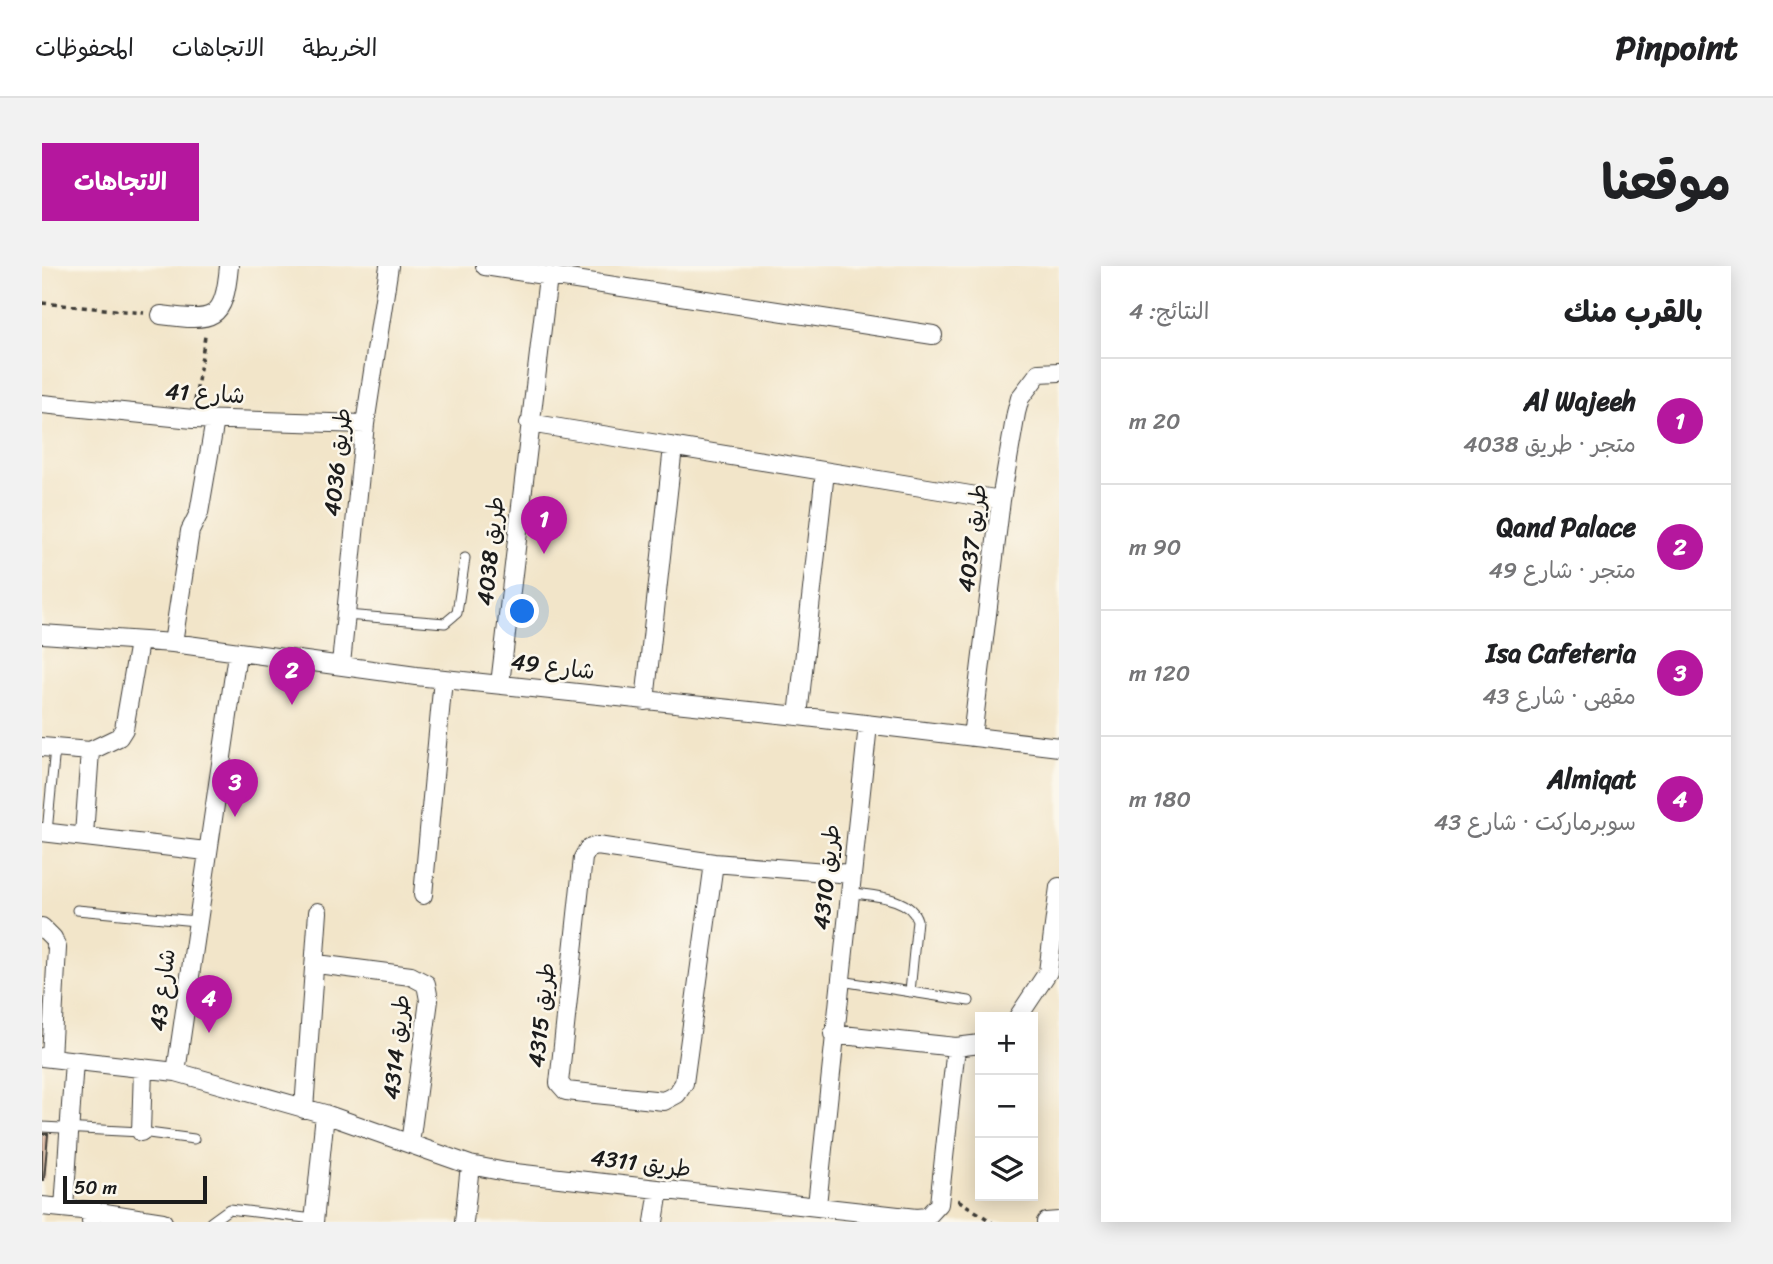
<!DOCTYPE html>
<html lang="ar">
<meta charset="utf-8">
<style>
body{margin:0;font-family:Sriracha,"Playpen Sans Arabic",sans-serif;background:#f2f2f2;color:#202124;direction:rtl}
.controls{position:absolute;right:21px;bottom:21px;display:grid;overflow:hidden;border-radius:0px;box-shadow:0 4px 18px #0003}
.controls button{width:63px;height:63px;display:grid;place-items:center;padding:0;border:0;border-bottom:2px solid #e0e0e0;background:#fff;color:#202124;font:35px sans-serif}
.scale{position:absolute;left:21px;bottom:18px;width:144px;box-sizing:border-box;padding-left:7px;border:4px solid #1c1c1c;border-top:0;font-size:19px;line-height:24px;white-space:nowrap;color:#1c1c1c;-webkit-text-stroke:5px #fbf7ec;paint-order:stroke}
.you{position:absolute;left:481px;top:346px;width:24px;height:24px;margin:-18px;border:5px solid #fff;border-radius:50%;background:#1a73e8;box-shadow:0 0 0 10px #1a73e833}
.badge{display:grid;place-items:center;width:46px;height:46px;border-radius:50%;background:#b5179e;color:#fff;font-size:23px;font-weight:700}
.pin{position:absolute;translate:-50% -58px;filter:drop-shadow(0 2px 4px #0008)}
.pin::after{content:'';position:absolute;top:37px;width:24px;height:21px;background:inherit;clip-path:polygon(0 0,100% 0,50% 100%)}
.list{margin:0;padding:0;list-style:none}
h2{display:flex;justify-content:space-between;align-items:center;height:91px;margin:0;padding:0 28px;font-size:30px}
h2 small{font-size:23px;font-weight:400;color:#757577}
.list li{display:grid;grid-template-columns:46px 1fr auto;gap:21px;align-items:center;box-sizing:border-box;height:126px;padding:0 28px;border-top:2px solid #e0e0e0}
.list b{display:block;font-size:26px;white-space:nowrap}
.list p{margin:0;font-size:23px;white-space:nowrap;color:#757577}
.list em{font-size:23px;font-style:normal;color:#757577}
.icon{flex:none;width:38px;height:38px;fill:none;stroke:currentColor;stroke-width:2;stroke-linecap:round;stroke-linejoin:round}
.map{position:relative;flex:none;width:1017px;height:956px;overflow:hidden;direction:ltr;border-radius:0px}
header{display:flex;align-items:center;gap:42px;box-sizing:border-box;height:98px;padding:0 35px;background:#fff;border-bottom:2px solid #e0e0e0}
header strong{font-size:33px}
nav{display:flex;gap:38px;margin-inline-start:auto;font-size:24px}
.intro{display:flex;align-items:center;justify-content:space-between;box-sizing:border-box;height:168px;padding:0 42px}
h1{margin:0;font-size:49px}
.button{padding:18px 32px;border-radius:0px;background:#b5179e;color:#fff;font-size:24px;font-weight:700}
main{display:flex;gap:42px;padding:0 42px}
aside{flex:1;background:#fff;border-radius:0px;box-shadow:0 4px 18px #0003}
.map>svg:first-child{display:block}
.building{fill:#cea089}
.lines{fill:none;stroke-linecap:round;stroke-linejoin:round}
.service-casing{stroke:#3c3a36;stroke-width:11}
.minor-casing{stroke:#3c3a36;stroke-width:20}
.path{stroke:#3c3a36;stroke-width:3.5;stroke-dasharray:5 5;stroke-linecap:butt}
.service{stroke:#fff;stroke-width:9}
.minor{stroke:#fff;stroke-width:18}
.labels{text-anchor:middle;stroke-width:5;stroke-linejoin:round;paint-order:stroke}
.street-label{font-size:23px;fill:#1c1c1c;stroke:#fbf7ec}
</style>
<header>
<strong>Pinpoint</strong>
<nav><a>الخريطة</a><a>الاتجاهات</a><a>المحفوظات</a></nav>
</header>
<div class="intro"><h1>موقعنا</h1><a class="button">الاتجاهات</a></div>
<main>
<aside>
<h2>بالقرب منك<small>النتائج: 4</small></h2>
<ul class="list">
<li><span class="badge">1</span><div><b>Al Wajeeh</b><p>متجر · طريق 4038</p></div><em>20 m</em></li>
<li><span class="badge">2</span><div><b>Qand Palace</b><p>متجر · شارع 49</p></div><em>90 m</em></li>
<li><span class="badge">3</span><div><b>Isa Cafeteria</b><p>مقهى · شارع 43</p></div><em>120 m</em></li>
<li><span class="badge">4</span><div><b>Almiqat</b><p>سوبرماركت · شارع 43</p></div><em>180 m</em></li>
</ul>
</aside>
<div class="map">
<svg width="1017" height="956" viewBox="0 0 1017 956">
<rect width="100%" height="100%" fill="#fbf7ec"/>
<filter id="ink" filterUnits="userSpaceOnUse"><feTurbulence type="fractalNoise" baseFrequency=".0143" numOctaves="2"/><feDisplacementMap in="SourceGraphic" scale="14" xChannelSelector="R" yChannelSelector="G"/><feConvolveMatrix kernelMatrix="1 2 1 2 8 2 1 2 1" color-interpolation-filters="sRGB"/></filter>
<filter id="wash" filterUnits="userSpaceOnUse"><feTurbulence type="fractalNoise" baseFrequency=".00686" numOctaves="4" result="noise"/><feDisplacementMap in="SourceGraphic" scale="28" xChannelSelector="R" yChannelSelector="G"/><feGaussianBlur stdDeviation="1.57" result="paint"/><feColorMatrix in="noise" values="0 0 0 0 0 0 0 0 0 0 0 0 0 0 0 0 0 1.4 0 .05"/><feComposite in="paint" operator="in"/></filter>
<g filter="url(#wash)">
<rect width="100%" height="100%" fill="#f2e5c9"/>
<g id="blocks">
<path class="building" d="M0,868H6L2,914H0Z"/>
</g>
</g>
<g filter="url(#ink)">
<use href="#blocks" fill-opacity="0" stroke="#3c3a36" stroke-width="2"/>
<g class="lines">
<defs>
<path id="service" d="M304,349L403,357L415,347L423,292
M5,566L13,482
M807,626C828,630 868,630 875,654L868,726
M35,644L154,655
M799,715L927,735
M0,861L99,866L152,873
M169,956L187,943L272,953"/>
<path id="minor" d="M443,0L891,69
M119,49C172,56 182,55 187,0
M0,138L151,153L323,158
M487,157L959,234
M0,368L131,377L374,410L756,450L1017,481
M131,377L148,265L157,247L173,154
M299,398L323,158L347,0
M458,418L506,11
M603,435L631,181
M756,450L783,206
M930,471L959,234L974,147L978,132L997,107L1017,106
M0,481L48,485L42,569
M48,485L77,471L82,463L97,376
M0,566L164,585
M672,597L642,817L635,828L622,835L524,825L517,817L541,592L546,583L555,580L672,597L809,608
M381,629L401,413
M0,661L11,672L15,682L9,792
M275,698L369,710L384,718L387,734L368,878
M976,751L1006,706L1017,621
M791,768L914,781
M0,791L134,806L283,848L428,899L464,906L874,952L885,951L897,938L914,781L938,778
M134,806L195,388
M262,843L276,646
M99,866L101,802
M775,939L826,459
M0,940L50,945
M22,942L32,795
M49,956L50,945L121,956
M272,956L283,848
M422,956L428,899
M612,956L617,924
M1004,956L1017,955"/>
</defs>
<use href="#service" class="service-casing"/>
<use href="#minor" class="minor-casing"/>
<path class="path" d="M0,37L102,47
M153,135L163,70
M916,934L950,956"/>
<use href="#service" class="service"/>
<use href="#minor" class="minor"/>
</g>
</g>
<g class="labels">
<g class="street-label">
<text transform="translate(163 127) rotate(3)" y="8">شارع 41</text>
<text transform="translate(295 196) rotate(-84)" y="8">طريق 4036</text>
<text transform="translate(930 272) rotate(-83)" y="8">طريق 4037</text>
<text transform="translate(448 285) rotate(-84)" y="8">طريق 4038</text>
<text transform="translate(511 400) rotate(7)" y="8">شارع 49</text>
<text transform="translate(784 611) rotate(-84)" y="8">طريق 4310</text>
<text transform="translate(120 724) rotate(-83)" y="8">شارع 43</text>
<text transform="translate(499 749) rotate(-84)" y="8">طريق 4315</text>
<text transform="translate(354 781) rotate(-84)" y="8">طريق 4314</text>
<text transform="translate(599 897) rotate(7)" y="8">طريق 4311</text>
</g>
</g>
</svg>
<div class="controls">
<button>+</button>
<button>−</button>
<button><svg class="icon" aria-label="layers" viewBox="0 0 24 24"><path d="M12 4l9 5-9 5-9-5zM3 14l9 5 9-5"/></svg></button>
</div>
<div class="scale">50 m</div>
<div class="you"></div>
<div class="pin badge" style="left:502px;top:288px">1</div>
<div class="pin badge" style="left:250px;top:439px">2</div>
<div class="pin badge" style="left:193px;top:551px">3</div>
<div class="pin badge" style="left:167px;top:767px">4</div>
</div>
</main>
